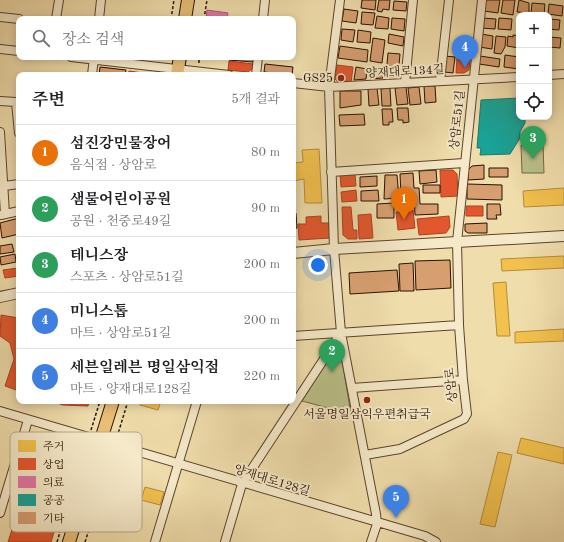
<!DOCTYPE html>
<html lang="ko">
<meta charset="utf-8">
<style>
body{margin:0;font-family:"Old Standard TT","Noto Serif KR",serif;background:#f6f6f6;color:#202124}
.controls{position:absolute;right:12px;top:12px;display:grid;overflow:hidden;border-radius:8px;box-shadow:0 2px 10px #0003}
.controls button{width:36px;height:36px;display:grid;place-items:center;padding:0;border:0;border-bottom:1px solid #e0e0e0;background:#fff;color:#202124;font:20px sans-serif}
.you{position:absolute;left:318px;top:265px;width:14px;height:14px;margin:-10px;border:3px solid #fff;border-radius:50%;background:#1a73e8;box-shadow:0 0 0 6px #1a73e833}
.badge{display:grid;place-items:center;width:26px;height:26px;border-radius:50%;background:#8f2418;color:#fff;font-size:13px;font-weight:700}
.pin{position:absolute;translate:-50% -33px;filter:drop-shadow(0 1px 2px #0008)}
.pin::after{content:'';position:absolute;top:21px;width:14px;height:12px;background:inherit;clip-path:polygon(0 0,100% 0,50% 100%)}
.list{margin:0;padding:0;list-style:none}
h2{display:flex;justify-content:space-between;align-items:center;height:52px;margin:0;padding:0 16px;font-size:17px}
h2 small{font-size:13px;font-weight:400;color:#757577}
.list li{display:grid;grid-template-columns:26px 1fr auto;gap:12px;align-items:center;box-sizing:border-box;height:56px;padding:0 16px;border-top:1px solid #e0e0e0}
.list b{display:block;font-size:15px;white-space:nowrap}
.list p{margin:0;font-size:13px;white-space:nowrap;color:#757577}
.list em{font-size:13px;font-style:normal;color:#757577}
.icon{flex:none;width:22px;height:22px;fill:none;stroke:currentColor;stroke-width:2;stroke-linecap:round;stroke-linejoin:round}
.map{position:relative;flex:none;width:564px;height:542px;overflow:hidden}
.search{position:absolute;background:#fff;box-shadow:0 2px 10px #0003;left:16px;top:16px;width:280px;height:44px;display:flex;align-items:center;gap:10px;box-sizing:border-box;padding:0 14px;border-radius:8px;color:#757577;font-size:15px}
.panel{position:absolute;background:#fff;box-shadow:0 2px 10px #0003;left:16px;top:72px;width:280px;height:332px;border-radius:8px}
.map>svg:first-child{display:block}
.green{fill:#bac089;stroke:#726844}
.homes{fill:#f2c14e;stroke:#b68c37}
.shops{fill:#e4572e;stroke:#ac4220}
.health{fill:#e377a8;stroke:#ac5876}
.public{fill:#17a398;stroke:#1d776a}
.building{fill:#d79f70;stroke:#2b1000}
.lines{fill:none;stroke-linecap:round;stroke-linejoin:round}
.minor-casing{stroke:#5c432b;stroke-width:10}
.tertiary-casing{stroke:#5c432b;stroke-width:12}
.primary-casing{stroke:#2b1000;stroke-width:14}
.path{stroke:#2b1000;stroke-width:1.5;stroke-dasharray:3 2;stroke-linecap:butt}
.minor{stroke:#f5e9c9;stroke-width:8}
.tertiary{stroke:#f5e9c9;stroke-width:10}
.primary{stroke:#e8be76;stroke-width:12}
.poi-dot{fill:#8f2418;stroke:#f5e9c9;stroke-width:1.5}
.labels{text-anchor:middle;stroke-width:4;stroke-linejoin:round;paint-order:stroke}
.street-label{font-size:12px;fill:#2b1000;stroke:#f5e9c9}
.poi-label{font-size:12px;fill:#2b1000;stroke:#f5e9c9;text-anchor:end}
.key{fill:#f5e9c9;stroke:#b8a88d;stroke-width:1}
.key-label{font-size:11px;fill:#2b1000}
</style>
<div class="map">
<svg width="564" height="542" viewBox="0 0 564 542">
<rect width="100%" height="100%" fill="#f0ddac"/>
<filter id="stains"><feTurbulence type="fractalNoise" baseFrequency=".005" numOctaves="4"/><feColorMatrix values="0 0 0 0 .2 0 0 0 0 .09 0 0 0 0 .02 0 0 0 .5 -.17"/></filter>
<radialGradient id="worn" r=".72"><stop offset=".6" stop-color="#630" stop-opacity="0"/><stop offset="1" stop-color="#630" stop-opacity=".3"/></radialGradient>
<path class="green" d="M543,144L544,173H522L521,145Z
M339,343L351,414L302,401Z"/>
<path class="homes" d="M319,149L322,203H305L304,179L293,181V163L303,162L302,150Z
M564,188V205L524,207L523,191Z
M564,256V268L502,271L501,259Z
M506,282L510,336H497L493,283Z
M564,329V341L515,343V332Z
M141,401H161L158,410L140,405Z
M521,438L564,448V464L517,453Z
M498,452L512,455L495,527L480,524Z
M145,487L164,492L160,505L141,500Z"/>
<path class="shops" d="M457,58L470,59L469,70L464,73H456Z
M229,61L253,64V68L248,72L228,70Z
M337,65L353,67L351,83L339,82L335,79Z
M129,71L143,73V75H128Z
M440,170H453L457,174L458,196L441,197Z
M355,174L356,186L341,187L340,175Z
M356,190L357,201L342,202L341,192Z
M466,206H483V216H466Z
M342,207H351L353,230H357V239H348L343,235Z
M413,210L415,228L398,230L396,212Z
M371,214L373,238L359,239L358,215Z
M321,216V223H329L330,238L299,240L298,224H306V217Z
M449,216L450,227L446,233L419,235L417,219Z
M18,268L19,276L5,278L3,270Z
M1,315L19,318V391L5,386L14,359L10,343L0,336Z
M51,401H89L88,406L63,405Z
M16,517L55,529L51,542H8Z"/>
<path class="health" d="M207,10L228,13L227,19H206Z"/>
<path class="public" d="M519,98V117H525V123L520,132V138L510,154L480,155L481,148H477L481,100Z"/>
<path class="building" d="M362,0H376L375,10L361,8Z
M379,0H390L389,10L383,9L382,12L377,11Z
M485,0H500L498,13L484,11Z
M503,0H515L513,15L501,13Z
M519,0L529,3V13L517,12Z
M394,1L407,2L406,11L393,10Z
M532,3L545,4L544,15L531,14Z
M549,4L563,6L562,16L548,14Z
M344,9L358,11L356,23L342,21Z
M362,12L375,13L373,25L361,24Z
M377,16L389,18L388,29L375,28Z
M392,18L405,19L404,31L391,29Z
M482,18L496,19L495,29L481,28Z
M499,18L512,19L511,30L498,29Z
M549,19L560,20L559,30L549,29Z
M342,29L355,30L353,42L341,40Z
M358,30L371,32L370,43L357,42Z
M389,34L404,37L403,46L388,43Z
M481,34L493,36L492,49L479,47Z
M513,35L519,36V48L507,46L508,36L513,37Z
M496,36L506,37L505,47L501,54L494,53Z
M549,37L561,38L560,48L549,47Z
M373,38L385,40L382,63L370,61Z
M340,46L368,50L367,62L338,58Z
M388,53L400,54L398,76L386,75Z
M505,55L519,57V69L504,67Z
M445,56L455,57L453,73L444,72Z
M480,56L500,59L499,67L479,64Z
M229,57L254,59L253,62L229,60Z
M265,64L293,67L292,75L264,72Z
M100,67L126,70L125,75H99Z
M356,67L367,69L366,79L354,80Z
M371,67L383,68V78L370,79Z
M424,86H435L436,102L425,103Z
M406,87L408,104L397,105L395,88Z
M419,87L421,104L410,105L408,88Z
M377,88L379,105L369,106L368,89Z
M390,88L391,106H382L381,89Z
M340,91H361V105L340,108Z
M397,108H408L409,122L403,123V120H398Z
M382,109H392L393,122H389V125H383Z
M364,114L365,125L340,126L339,115Z
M484,165V179L468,180V170L472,166Z
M489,168H508V177H489Z
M436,170L437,182L420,184L419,171Z
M413,173L414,188H419L420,204H438V214L415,215L414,196H401L400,174Z
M385,175H397L399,198L384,199Z
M377,176V186L360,187V177Z
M467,184L502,185V200L467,199Z
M423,185H440V193H423Z
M378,190L379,201H361V191Z
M394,203V218H377V204Z
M487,204H500L501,215H496L497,219H487Z
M293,213H296L297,228L293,229Z
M19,218V234L2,238L0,223Z
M487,223V233H468L465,231V224Z
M12,244L14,252L0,254V246Z
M15,254L16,262L1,265L0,257Z
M450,260L451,288L416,290L415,261Z
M413,263L414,291H400L399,264Z
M397,270L399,291L350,294L349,273Z"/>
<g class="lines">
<defs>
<path id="minor" d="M340,0L329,87L334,249L341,333L376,514L377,524L371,542
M0,17L19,19
M56,19L59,0
M99,19L101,0
M263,19L265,0
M0,49L19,51
M71,57L229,75
M92,75L94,57
M256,75L258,57
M549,75L564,74
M440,81L449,0
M293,83L329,87L519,77
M405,83L413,0
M0,101L16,102L19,133
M0,132L5,214
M331,172L464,163
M4,186L19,184
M1,215L19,211
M293,336L459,325
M352,388L463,380
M0,411L425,536L436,542
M365,455L400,449L464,419L467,414L463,380L459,325L457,242L482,0
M0,513L28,420
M155,542L197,401
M225,542L242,484L341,333"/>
<path id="tertiary" d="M293,253L334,249L564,236
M0,297L19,293"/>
<path id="primary" d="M185,19L188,0
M177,75L180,57
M69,542L113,401"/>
</defs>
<use href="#minor" class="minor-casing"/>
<use href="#tertiary" class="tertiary-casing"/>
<use href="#primary" class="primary-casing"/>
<path class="path" d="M171,19L174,0
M204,19L207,0
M199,63V57
M91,430L100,401
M117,437L128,401
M57,542L86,445
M85,542L113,452"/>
<use href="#minor" class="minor"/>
<use href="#tertiary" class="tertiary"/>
<use href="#primary" class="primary"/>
</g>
<g class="poi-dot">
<circle cx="341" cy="78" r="4"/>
<circle cx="367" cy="400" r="4"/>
</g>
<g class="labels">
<g class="street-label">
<text transform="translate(405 71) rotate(-3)" y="4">양재대로134길</text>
<text transform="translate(457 120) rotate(-84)" y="4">상암로51길</text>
<text transform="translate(451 385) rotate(-96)" y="4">상암로</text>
<text transform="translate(272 480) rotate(17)" y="4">양재대로128길</text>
</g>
<g class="poi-label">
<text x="333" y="82">GS25</text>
<text x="367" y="418" text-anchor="middle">서울명일삼익우편취급국</text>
</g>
</g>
<rect x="10" y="432" width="132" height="100" rx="6" class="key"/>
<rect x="18" y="440" width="18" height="12" fill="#f2c14e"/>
<rect x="18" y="458" width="18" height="12" fill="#e4572e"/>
<rect x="18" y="476" width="18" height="12" fill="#e377a8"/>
<rect x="18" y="494" width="18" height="12" fill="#17a398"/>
<rect x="18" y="512" width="18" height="12" fill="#d79f70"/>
<g class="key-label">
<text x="43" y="450">주거</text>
<text x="43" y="468">상업</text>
<text x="43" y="486">의료</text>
<text x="43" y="504">공공</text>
<text x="43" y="522">기타</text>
</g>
<rect width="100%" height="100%" filter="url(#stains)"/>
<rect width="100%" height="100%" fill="url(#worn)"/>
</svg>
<div class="controls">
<button>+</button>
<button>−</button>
<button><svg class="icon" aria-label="locate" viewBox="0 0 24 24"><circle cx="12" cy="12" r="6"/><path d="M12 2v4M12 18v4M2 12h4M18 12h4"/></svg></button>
</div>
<div class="you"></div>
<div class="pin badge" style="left:404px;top:220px;background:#e8710a">1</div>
<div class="pin badge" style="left:332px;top:372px;background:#2e9e5b">2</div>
<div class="pin badge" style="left:533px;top:159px;background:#2e9e5b">3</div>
<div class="pin badge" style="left:465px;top:68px;background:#3f7fe0">4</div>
<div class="pin badge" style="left:396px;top:518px;background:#3f7fe0">5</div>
<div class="search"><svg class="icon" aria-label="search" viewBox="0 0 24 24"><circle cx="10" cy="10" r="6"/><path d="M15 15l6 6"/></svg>장소 검색</div>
<section class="panel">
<h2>주변<small>5개 결과</small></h2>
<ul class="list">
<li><span class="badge" style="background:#e8710a">1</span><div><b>섬진강민물장어</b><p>음식점 · 상암로</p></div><em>80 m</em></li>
<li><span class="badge" style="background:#2e9e5b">2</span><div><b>샘물어린이공원</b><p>공원 · 천중로49길</p></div><em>90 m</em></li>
<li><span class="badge" style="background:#2e9e5b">3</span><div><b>테니스장</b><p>스포츠 · 상암로51길</p></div><em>200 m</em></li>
<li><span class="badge" style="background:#3f7fe0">4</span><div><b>미니스톱</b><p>마트 · 상암로51길</p></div><em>200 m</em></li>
<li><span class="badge" style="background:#3f7fe0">5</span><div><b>세븐일레븐 명일삼익점</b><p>마트 · 양재대로128길</p></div><em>220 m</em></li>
</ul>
</section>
</div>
